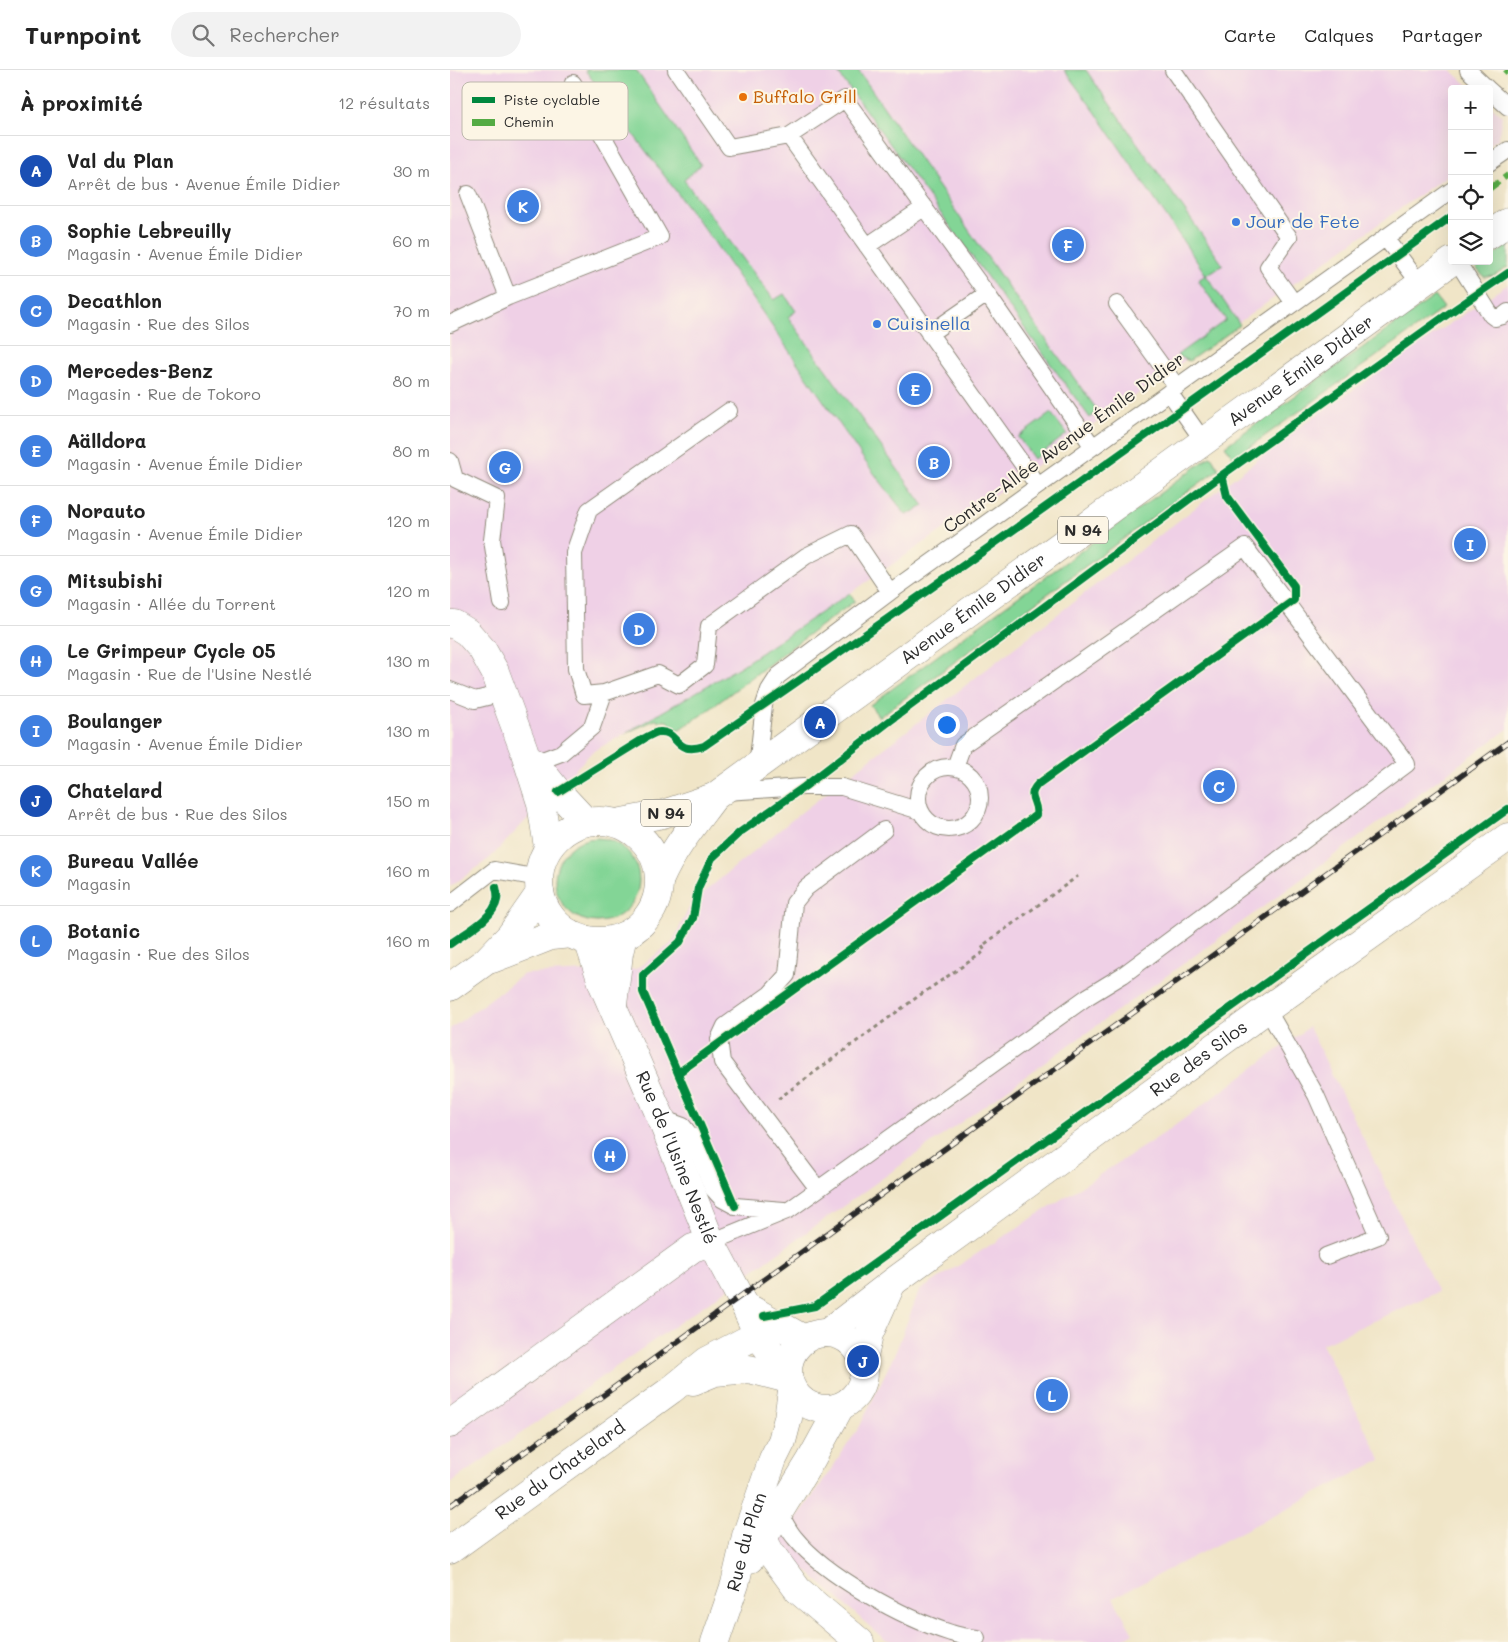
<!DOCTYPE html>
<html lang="fr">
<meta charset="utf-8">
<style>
body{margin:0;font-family:Mali,sans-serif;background:#f2f2f2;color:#222}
.controls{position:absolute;right:15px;top:15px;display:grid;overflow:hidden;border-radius:5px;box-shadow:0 5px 20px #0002}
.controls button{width:45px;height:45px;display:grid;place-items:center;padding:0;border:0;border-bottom:1px solid #e0e0e0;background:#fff;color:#222;font:25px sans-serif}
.you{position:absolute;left:496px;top:654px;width:18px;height:18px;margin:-12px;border:4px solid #fff;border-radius:50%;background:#1a73e8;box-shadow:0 0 0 8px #1a73e833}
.badge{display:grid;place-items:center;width:32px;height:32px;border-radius:50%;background:#1f6fb2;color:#fff;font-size:16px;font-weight:700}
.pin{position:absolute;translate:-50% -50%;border:2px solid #fff;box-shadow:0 1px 5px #0006}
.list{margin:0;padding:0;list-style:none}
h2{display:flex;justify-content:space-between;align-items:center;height:65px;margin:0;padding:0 20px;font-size:21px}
h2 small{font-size:16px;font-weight:400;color:#767676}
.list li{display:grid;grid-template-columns:32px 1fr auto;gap:15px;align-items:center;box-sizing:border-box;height:70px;padding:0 20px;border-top:1px solid #e0e0e0}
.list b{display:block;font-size:19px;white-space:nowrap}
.list p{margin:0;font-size:16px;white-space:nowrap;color:#767676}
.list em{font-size:16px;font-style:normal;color:#767676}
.icon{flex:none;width:28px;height:28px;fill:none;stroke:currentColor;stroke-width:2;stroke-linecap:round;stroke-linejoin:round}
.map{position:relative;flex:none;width:1058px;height:1572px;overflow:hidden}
header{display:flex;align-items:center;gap:30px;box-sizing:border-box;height:70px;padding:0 25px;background:#fff;border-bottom:1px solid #e0e0e0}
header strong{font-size:24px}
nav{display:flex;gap:28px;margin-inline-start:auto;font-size:18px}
.search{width:350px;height:45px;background:#f2f2f2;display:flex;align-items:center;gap:12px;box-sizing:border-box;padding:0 18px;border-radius:28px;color:#767676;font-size:19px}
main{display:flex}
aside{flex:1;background:#fff}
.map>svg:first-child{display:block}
.built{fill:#efd0e6}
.green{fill:#83d596;stroke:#578060}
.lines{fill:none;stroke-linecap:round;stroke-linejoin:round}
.lane-casing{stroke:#8e8879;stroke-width:18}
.street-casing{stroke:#8e8879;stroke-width:29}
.secondary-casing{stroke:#8e8879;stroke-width:29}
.primary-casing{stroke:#8e8879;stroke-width:29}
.path{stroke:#8e8879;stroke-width:3;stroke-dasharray:4 4;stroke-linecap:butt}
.lane{stroke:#fff;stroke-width:16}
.street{stroke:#fff;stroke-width:28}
.secondary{stroke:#fff;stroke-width:28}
.primary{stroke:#fff;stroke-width:28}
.rail-casing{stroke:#2b2b2b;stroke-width:5.5}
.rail{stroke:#fcf5e5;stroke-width:4;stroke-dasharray:11;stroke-linecap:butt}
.quiet{stroke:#54ab44;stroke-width:6;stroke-dasharray:12 6;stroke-linecap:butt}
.cycleway-casing{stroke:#fcf5e5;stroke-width:11}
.cycleway{stroke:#00873e;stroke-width:8}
.food-dot{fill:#e8710a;stroke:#fcf5e5;stroke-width:2}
.shop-dot{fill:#3f7fe0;stroke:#fcf5e5;stroke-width:2}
.labels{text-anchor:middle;stroke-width:4;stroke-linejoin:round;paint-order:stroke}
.shield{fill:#fcf5e5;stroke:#6a6863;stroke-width:1}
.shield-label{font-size:16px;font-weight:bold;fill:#2b2b2b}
.food-label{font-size:18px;fill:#c56008;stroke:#fcf5e5;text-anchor:start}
.shop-label{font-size:18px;fill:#366cbe;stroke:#fcf5e5;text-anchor:start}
.street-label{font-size:18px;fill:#2b2b2b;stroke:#fcf5e5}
.key{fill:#fcf5e5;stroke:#bdb8ad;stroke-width:1}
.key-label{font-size:14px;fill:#2b2b2b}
</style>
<header>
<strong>Turnpoint</strong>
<div class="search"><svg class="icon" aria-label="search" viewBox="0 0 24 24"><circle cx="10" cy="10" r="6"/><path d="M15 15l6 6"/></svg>Rechercher</div>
<nav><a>Carte</a><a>Calques</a><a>Partager</a></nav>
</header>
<main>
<aside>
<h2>À proximité<small>12 résultats</small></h2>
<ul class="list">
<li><span class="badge" style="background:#1a4fb4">A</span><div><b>Val du Plan</b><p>Arrêt de bus · Avenue Émile Didier</p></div><em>30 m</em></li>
<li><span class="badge" style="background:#3f7fe0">B</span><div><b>Sophie Lebreuilly</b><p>Magasin · Avenue Émile Didier</p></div><em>60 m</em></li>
<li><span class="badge" style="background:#3f7fe0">C</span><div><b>Decathlon</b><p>Magasin · Rue des Silos</p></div><em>70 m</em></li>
<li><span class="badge" style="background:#3f7fe0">D</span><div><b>Mercedes-Benz</b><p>Magasin · Rue de Tokoro</p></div><em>80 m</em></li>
<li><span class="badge" style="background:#3f7fe0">E</span><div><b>Aälldora</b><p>Magasin · Avenue Émile Didier</p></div><em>80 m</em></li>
<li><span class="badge" style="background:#3f7fe0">F</span><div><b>Norauto</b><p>Magasin · Avenue Émile Didier</p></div><em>120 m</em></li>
<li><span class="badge" style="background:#3f7fe0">G</span><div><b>Mitsubishi</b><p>Magasin · Allée du Torrent</p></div><em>120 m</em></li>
<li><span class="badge" style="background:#3f7fe0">H</span><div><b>Le Grimpeur Cycle 05</b><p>Magasin · Rue de l'Usine Nestlé</p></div><em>130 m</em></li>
<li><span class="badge" style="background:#3f7fe0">I</span><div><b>Boulanger</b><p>Magasin · Avenue Émile Didier</p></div><em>130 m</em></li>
<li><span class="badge" style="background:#1a4fb4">J</span><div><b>Chatelard</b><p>Arrêt de bus · Rue des Silos</p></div><em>150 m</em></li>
<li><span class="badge" style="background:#3f7fe0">K</span><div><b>Bureau Vallée</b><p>Magasin</p></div><em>160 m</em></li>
<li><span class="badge" style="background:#3f7fe0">L</span><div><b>Botanic</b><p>Magasin · Rue des Silos</p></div><em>160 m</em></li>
</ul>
</aside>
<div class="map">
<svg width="1058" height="1572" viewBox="0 0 1058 1572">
<rect width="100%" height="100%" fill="#fcf5e5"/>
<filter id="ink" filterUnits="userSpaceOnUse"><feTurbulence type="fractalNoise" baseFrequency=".02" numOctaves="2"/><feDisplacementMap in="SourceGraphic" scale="10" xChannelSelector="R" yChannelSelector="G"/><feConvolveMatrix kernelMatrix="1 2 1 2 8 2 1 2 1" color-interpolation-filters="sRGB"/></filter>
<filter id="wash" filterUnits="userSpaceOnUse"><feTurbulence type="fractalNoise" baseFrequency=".0096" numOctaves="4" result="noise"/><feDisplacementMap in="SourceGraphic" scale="20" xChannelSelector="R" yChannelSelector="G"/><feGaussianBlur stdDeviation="1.12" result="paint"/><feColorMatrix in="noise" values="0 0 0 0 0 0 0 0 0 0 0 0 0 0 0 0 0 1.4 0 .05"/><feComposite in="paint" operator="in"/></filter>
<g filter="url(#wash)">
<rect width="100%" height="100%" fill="#f0e5c7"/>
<path class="built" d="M0,0H1001L1022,19H1002V102L563,412L342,563L249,622L142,682L40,788L0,817Z
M1039,34L1052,46L1048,69L1039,75Z
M1058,214V659L806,842L263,1229L0,1413V959L74,904L186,899L222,873L242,832L348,745L855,353Z
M859,957L988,1222L872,1274L931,1390L663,1528L683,1563L668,1572H444L434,1569L326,1474L363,1426L410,1356L446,1281L469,1221L716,1062Z"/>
<path class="green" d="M135,0H186L251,95L234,110L324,230L334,224L346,241L338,247L474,436L456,445L417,394L264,172Z
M386,0H408L561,221L648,341L640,348Z
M614,0H636L773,195L756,205L790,255L739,291L727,285L776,250L748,210L756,205L646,43Z
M1058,175V197L1044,206L1034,207L1026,198L1035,191H1039V188Z
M985,226L994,238L784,388L775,376Z
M601,343L617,364L584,389L568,367Z
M761,386L769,399L429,647L420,635Z
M400,523L405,531L347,573L256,642L228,660L217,651L205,650L176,663L291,596Z
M105 810a42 42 0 1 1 84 0a42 42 0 1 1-84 0Z"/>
</g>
<g filter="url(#ink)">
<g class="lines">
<defs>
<path id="lane" d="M226,0L279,77L339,66
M723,0L839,167L818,197L844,233
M1018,0L1038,19
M1039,20L1058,37
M1039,93L1058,80
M18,124L58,227
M935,167L970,214
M417,176L475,137
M1007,191L1041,245L1045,248L1053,246L1058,242
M667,234L727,317
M0,254L58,227L210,167L123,13
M479,264L537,224
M719,322L754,372
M279,341L139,440L124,483L126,599L134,625L154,623L208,604L229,615L255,595L259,556L356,486L401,464L440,522
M0,391L5,409L47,429L42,470L52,533
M588,416L339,66L395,29L537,224L643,377
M0,620L25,630L53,623
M79,695L111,683L142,657L154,623
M468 728a31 31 0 1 1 62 0a31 31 0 1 1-62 0Z
M307,697L314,635L319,620L328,606L440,522L1002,120
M275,722L354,717H392L470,741
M0,834L44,800L89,808
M817,939L866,1025L928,1166L876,1186
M211,1048L233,1056L241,1066L263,1119L272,1129L285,1136L334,1140
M368,1119L272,992L269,969L275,956L320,924L337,905L344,833L356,818L434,760
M261,1172L339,1140L637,927L673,905L957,694L795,477L513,675L505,697
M327,1438C333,1448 337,1459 345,1468C376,1506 453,1548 501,1563C509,1566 518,1567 527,1568"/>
<g id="street">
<path d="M0,554H4L17,562L32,579L45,602L74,680L91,733L98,777"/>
<path d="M85,693L108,722L136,752"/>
<path d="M243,1311L265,1302L299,1299L338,1309"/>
<path d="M0,1354L243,1178L261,1172"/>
<path d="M313,1469L320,1482L348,1520L410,1572"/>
<path id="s1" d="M0,1480L221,1320L257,1291L295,1271L328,1256"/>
</g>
<g id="secondary">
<path id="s2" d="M138,870L153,915L211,1048L261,1172L295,1236L308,1265L323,1285L337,1299"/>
<path d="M163,935L169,883L173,866"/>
<path d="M295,1236L354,1269"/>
<circle cx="376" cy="1301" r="38"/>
<path id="s3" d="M377,1263L443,1212L817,939L1058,767"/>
<path d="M413,1291L419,1264L441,1215"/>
<path d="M300,1489L361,1390L390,1337"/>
<path id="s4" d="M265,1572L285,1514L296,1466L323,1389L332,1371L338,1348L342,1321"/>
</g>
<g id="primary">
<path d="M1039,165L1058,152"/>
<circle cx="149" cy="811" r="60"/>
<path id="s5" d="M167,753L213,744L264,727L1002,191"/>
<path d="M210,809C223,779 244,754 264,727"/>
<path d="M42,889L101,866L121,864"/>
<path d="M0,917L36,891L60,866L90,823"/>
</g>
</defs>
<use href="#lane" class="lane-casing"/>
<use href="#street" class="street-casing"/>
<use href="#secondary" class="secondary-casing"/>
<use href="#primary" class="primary-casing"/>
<path class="path" d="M328,1029L470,925L535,881L532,876L628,806"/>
<use href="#lane" class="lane"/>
<use href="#street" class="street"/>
<use href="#secondary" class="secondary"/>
<use href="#primary" class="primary"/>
<defs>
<path id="rail" d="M0,1436L1058,672"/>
</defs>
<use href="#rail" class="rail-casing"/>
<use href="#rail" class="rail"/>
<path class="quiet" d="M1055,0L1058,3
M1039,119L1058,105"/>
<defs>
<path id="cycleway" d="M108,722L195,668C199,666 205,662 209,662C229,660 223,686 254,676C506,503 754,324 1002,146
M0,874C15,863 44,848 47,830C48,826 47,821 46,817
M228,1003L586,745C589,731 575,728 588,714L844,530V516L777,426L772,405
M285,1136L193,922V905L230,872L243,848L248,818L262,788L289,763L354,717L441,650L772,405L998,244L1058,203
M314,1246L365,1236L1058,739"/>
</defs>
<use href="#cycleway" class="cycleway-casing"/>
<use href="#cycleway" class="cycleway"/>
</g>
</g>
<circle class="food-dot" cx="293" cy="27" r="5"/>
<g class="shop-dot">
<circle cx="786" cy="152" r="5"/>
<circle cx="427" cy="254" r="5"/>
</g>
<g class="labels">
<g class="shield">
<rect x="608" y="446.5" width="50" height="27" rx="4"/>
<rect x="191" y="729.5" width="50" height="27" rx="4"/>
</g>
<g class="shield-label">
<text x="633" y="466">N 94</text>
<text x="216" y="749">N 94</text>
</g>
<g class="food-label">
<text x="303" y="33">Buffalo Grill</text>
</g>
<g class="shop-label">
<text x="796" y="158">Jour de Fete</text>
<text x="437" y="260">Cuisinella</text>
</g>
<g class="street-label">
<text dy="6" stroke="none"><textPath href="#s5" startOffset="826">Avenue Émile Didier</textPath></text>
<text transform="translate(614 373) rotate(-36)" y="6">Contre-Allée Avenue Émile Didier</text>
<text dy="6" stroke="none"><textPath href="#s5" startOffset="421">Avenue Émile Didier</textPath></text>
<text dy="6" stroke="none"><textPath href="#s3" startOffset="462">Rue des Silos</textPath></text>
<text dy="6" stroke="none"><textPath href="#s2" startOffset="235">Rue de l'Usine Nestlé</textPath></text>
<text dy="6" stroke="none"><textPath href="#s1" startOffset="136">Rue du Chatelard</textPath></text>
<text dy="6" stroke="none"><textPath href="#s4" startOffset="105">Rue du Plan</textPath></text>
</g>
</g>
<rect x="12" y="12" width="166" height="58" rx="8" class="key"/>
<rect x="22" y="27" width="23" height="6" fill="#00873e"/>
<rect x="22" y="49" width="23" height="7" fill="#54ab44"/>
<g class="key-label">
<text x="54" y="35">Piste cyclable</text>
<text x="54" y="57">Chemin</text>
</g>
</svg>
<div class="controls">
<button>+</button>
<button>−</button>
<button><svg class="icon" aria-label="locate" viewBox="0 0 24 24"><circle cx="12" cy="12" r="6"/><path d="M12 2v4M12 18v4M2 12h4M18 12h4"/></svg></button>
<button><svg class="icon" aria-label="layers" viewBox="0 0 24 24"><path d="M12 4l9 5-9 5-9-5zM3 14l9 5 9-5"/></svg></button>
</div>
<div class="you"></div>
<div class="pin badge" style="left:370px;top:652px;background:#1a4fb4">A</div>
<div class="pin badge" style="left:484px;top:392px;background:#3f7fe0">B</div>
<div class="pin badge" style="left:769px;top:716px;background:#3f7fe0">C</div>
<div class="pin badge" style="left:189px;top:559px;background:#3f7fe0">D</div>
<div class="pin badge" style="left:465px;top:319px;background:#3f7fe0">E</div>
<div class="pin badge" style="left:618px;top:175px;background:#3f7fe0">F</div>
<div class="pin badge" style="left:55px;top:397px;background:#3f7fe0">G</div>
<div class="pin badge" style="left:160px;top:1085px;background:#3f7fe0">H</div>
<div class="pin badge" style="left:1020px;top:474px;background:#3f7fe0">I</div>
<div class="pin badge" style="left:413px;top:1291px;background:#1a4fb4">J</div>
<div class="pin badge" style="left:73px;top:136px;background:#3f7fe0">K</div>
<div class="pin badge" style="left:602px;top:1325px;background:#3f7fe0">L</div>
</div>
</main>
